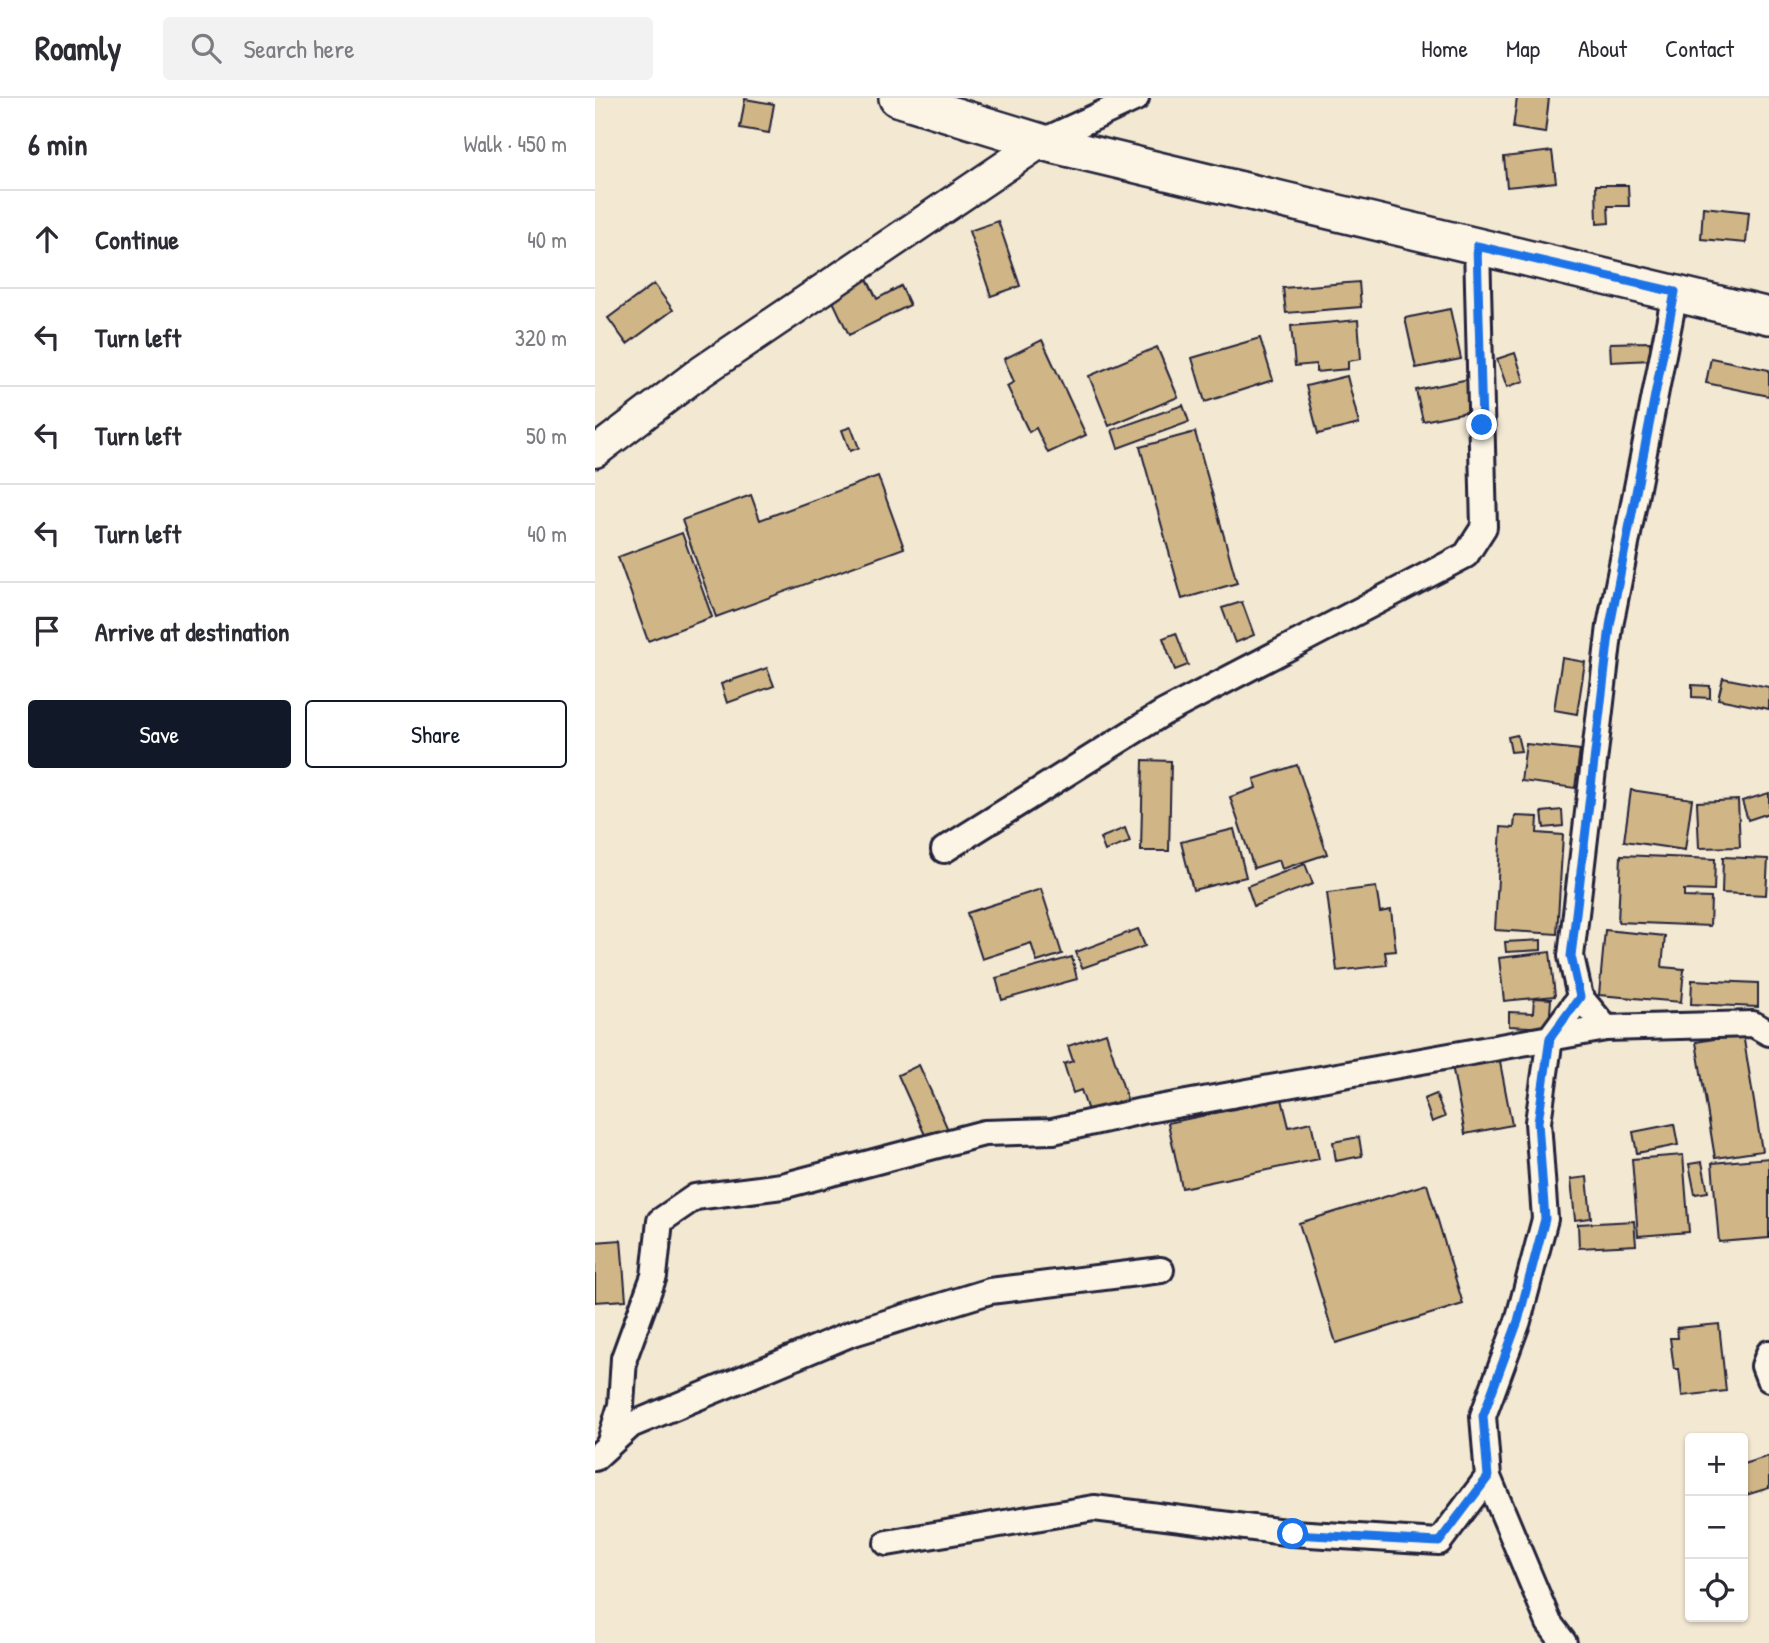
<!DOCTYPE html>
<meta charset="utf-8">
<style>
body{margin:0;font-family:"Patrick Hand",sans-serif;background:#f2f2f3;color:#2b2b33}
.controls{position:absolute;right:21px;bottom:21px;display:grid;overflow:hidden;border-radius:7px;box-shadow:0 2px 5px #0004}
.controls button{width:63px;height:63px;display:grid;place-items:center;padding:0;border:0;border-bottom:2px solid #e1e1e2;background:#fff;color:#2b2b33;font:35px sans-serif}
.stop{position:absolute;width:21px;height:21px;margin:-16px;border:5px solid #1a73e8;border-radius:50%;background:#fff}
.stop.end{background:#1a73e8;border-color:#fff;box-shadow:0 2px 7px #0008}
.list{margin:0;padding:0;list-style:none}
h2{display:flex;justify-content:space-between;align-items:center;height:91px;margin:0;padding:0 28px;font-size:30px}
h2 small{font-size:23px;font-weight:400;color:#7c7c81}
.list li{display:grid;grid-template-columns:46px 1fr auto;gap:21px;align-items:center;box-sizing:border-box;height:98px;padding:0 28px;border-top:2px solid #e1e1e2}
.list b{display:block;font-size:26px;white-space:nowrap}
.list em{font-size:23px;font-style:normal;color:#7c7c81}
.actions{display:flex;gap:14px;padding:21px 28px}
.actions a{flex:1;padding:16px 0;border:2px solid #111827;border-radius:7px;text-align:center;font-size:24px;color:#111827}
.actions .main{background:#111827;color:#fff}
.icon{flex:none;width:38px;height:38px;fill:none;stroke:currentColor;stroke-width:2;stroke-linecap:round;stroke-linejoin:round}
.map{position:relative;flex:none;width:1174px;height:1545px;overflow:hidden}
header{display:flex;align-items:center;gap:42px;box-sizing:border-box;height:98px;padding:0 35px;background:#fff;border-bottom:2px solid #e1e1e2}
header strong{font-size:33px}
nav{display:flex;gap:38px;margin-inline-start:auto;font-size:24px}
.search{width:490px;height:63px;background:#f2f2f3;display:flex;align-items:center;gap:18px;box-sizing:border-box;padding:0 24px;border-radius:7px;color:#7c7c81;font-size:26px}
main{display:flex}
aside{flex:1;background:#fff}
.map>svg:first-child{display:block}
.building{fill:#d0b686;stroke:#22223b;stroke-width:2}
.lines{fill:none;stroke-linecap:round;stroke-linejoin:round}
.minor-casing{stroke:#22223b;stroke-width:30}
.tertiary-casing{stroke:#22223b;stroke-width:35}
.secondary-casing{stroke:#22223b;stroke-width:40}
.minor{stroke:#fcf5e5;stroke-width:24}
.tertiary{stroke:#fcf5e5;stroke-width:30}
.secondary{stroke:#fcf5e5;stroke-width:35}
.route{stroke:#1a73e8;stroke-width:9}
</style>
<header>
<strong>Roamly</strong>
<div class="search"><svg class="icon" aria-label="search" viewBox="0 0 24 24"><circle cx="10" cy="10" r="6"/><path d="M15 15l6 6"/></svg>Search here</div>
<nav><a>Home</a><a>Map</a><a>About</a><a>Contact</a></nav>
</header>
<main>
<aside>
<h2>6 min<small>Walk · 450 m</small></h2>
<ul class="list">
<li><svg class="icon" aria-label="ahead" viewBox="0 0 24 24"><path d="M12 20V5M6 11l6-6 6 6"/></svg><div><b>Continue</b></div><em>40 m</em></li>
<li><svg class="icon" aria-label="left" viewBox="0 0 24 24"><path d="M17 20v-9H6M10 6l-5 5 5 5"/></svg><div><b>Turn left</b></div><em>320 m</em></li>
<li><svg class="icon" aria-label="left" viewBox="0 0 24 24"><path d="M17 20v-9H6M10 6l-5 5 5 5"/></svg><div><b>Turn left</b></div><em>50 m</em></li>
<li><svg class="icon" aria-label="left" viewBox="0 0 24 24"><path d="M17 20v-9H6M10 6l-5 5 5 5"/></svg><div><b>Turn left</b></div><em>40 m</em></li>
<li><svg class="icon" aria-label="arrive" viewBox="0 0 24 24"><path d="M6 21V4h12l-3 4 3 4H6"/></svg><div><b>Arrive at destination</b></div></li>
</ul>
<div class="actions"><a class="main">Save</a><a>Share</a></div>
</aside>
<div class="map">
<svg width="1174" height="1545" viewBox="0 0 1174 1545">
<rect width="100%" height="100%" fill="#f3e8d2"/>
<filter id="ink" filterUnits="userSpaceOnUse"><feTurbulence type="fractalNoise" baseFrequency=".0143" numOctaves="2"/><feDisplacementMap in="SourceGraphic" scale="14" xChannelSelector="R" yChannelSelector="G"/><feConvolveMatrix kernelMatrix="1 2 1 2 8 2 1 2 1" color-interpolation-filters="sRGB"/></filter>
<g filter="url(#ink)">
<path class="building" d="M922,0H954L950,35L918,30Z
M150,1L179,6L174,35L145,30Z
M957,53L961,84L912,89L909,59Z
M1001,87H1033L1034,108H1013L1014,125L1002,126Z
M1108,109L1154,114L1151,145L1106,141Z
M403,123L425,188L396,198L374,133Z
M271,179L282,201L306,188L315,207L254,237L235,197Z
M764,184L766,209L691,215L688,190Z
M59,186L78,212L32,246L13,220Z
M855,211L866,261L821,270L810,220Z
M763,222L766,261L753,263V271L721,274V266L700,268L696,228Z
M665,240L678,282L610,304L597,260Z
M447,242L491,337L453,355L441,330L434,334L412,288L419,284L409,261Z
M1055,244L1056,262L1016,264L1015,245Z
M562,249L583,299L514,328L494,278Z
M920,255L929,283L912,289L902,261Z
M1116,260L1174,272V298L1111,285Z
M752,278L764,326L723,336L711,288Z
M874,281L881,312L828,323L821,292Z
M588,307L594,324L523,350L517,332Z
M256,329L264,350L255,353L247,332Z
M600,334L642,485L587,501L545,349Z
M283,378L309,450L121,519L87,422L156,397L165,422Z
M87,435L117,519L53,543L23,459Z
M647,504L659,537L640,545L627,510Z
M581,535L593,567L580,572L568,540Z
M967,560L990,564L982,616L959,612Z
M172,570L179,588L132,605L126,586Z
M1128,580L1174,589V611L1123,601Z
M1097,587L1115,588V600L1097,599Z
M922,637L926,653L916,654L913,639Z
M931,646L985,652L980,690L926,683Z
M548,662L576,663L574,753H546Z
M702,667L732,756L687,771L684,762L659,770L635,699L661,690L659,681Z
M1036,692L1097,701L1090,752L1029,743Z
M1174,695V715L1153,722L1147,703Z
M1143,702L1145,749L1104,750L1102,704Z
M967,712L968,728L949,730L947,714Z
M920,718L943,719L942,735L968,737L962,836L900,832L906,729L919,730Z
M530,730L535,744L510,753L505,740Z
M639,731L651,779L598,792L586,744Z
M1026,757L1120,761L1119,793L1089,792V799L1116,800L1115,828L1023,824Z
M1128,759L1173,761L1171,797L1127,795Z
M710,766L718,786L659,808L652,788Z
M781,789L785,814L796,812L801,853L790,854L792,867L742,873L732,795Z
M446,791L467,856L442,864L436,845L387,861L372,815Z
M543,831L550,848L487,870L481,854Z
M1010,832L1070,838L1067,869L1089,871L1086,904L1004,897Z
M946,842V852L911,854L910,844Z
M955,854L960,898L909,903L904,860Z
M477,859L482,881L407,902L401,880Z
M1097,882L1163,885V909L1096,906Z
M939,900L956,901L954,930L914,928V914L938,915Z
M511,935L533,1004L494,1016L486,992L478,995L469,966L478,963L473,948Z
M1148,936L1167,1053L1120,1060L1101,944Z
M904,959L917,1027L870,1036L857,967Z
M324,967L355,1036L334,1046L303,977Z
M841,996L850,1019L837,1024L829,1001Z
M687,1001L694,1029L716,1024L724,1061L587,1090L573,1025Z
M1079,1026L1083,1047L1042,1055L1038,1034Z
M764,1039L767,1058L741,1063L738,1044Z
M1088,1057L1094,1134L1043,1138L1037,1061Z
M1174,1060V1140L1124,1144L1117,1065Z
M1107,1064L1113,1094L1100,1096L1094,1066Z
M992,1079L996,1120L980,1122L976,1081Z
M832,1086L868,1206L741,1245L704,1125Z
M1039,1123L1041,1147L984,1150L983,1126Z
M26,1142L31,1202L0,1204V1144Z
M1124,1226L1131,1293L1087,1298L1084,1271H1079L1075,1240H1083L1082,1230Z
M1174,1358V1390L1148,1398V1366Z"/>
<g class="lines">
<defs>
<path id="minor" d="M446,44L541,0
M1080,195L1015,528L976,858L985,899L1011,930L1158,926L1174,935
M349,752L568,615L871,457L889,429L882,148
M1174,1255L1169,1268L1174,1281
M14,1347L26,1307L29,1260L59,1178L65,1123L100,1099L187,1088L389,1035L458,1033L547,1013L1011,930
M0,1360L36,1327L255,1236L395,1193L566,1172
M292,1445L499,1410L698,1435L844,1444L893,1379
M969,1545L954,1525L893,1379L888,1318L923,1223L950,1121L943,1024L955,940L985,899"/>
<path id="tertiary" d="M0,354L100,278L446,44"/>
<path id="secondary" d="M302,0L446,44L1174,218"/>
</defs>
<use href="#minor" class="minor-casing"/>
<use href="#tertiary" class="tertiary-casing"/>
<use href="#secondary" class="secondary-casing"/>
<use href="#minor" class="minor"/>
<use href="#tertiary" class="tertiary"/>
<use href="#secondary" class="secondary"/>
</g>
</g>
<g class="lines" filter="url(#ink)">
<path class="route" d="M698,1436L844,1444L893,1379L888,1318L923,1223L950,1121L943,1024L955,940L985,899L976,858L1015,528L1080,194L882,148L887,327"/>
</g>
</svg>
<div class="controls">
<button>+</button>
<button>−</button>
<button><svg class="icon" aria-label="locate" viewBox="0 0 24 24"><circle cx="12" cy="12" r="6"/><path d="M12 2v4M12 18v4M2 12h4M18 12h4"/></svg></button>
</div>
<div class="stop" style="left:698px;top:1436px"></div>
<div class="stop end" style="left:887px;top:327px"></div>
</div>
</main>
